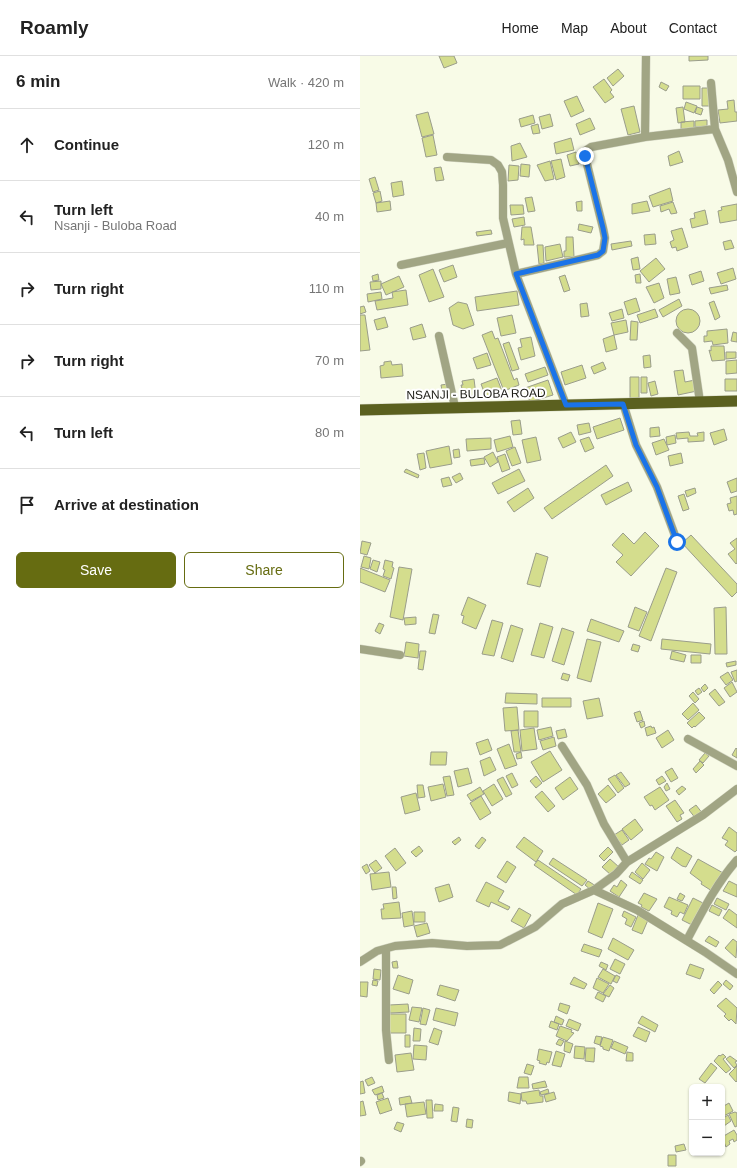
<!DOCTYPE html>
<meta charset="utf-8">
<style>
body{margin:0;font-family:Arial,sans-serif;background:#f6f6f6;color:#222}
.controls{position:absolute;right:12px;bottom:12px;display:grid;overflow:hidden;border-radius:6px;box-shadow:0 1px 3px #0004}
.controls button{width:36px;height:36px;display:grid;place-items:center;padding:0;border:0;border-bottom:1px solid #e0e0e0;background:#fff;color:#222;font:20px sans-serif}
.stop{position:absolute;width:12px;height:12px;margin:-9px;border:3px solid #1a73e8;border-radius:50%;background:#fff}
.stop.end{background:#1a73e8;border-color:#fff;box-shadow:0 1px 4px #0008}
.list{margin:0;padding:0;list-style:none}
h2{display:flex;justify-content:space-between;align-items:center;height:52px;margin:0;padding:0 16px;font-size:17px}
h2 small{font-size:13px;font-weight:400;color:#767676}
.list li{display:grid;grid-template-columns:26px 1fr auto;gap:12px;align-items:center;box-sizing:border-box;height:72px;padding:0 16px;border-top:1px solid #e0e0e0}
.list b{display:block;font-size:15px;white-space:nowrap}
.list p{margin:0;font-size:13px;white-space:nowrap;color:#767676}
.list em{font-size:13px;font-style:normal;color:#767676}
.actions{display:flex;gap:8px;padding:12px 16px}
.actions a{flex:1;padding:9px 0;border:1px solid #666c11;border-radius:6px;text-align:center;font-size:14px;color:#666c11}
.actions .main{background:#666c11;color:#fff}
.icon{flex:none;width:22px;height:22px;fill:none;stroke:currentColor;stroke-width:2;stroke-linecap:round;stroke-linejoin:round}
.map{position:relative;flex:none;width:377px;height:1112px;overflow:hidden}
header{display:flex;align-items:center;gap:24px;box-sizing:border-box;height:56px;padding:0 20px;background:#fff;border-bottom:1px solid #e0e0e0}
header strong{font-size:19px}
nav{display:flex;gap:22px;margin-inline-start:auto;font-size:14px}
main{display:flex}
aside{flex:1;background:#fff}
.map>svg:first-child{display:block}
.building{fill:#d4dd8d;stroke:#9a9d8b}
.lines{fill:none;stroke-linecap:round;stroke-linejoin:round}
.minor-casing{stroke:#d5d7c6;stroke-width:9}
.major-casing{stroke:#d5d7c6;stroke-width:12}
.minor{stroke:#a1a584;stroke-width:8}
.major{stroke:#5b601f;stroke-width:11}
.route{stroke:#1a73e8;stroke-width:5}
.labels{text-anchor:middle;stroke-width:4;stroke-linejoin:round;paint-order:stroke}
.street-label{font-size:12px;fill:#1c1c16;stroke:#fff}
</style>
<header>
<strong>Roamly</strong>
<nav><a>Home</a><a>Map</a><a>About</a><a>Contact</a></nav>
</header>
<main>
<aside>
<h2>6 min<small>Walk · 420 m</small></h2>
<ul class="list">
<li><svg class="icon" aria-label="ahead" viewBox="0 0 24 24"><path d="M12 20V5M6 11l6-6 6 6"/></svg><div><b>Continue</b></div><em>120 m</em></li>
<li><svg class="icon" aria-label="left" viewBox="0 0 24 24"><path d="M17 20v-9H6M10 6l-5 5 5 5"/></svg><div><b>Turn left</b><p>Nsanji - Buloba Road</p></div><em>40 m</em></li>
<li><svg class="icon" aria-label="right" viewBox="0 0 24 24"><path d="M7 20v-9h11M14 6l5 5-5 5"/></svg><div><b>Turn right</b></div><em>110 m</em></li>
<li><svg class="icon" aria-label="right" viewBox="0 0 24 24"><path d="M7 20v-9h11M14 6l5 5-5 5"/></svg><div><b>Turn right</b></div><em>70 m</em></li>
<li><svg class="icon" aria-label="left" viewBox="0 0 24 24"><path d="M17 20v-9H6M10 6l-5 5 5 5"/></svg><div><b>Turn left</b></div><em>80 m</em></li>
<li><svg class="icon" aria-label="arrive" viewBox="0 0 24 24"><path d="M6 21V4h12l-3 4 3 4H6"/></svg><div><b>Arrive at destination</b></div></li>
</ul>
<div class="actions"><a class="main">Save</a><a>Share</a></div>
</aside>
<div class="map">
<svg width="377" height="1112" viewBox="0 0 377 1112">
<rect width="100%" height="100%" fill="#f8fbe7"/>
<path class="building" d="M79,0H94L97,7L84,12Z
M329,0H348V4L329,5Z
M258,13L264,20L253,30L247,22Z
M244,23L252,34L250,36L254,41L245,47L233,31Z
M301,26L309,30L306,35L299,31Z
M323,30H340V43H323Z
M342,32H351V50H342Z
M217,40L224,55L211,61L204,45Z
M374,44L375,56H377V65L360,67L358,54L368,53L367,45Z
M326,46L337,50L334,57L324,53Z
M274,50L280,76L268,79L261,53Z
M323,51L325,66L318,67L316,52Z
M337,51L343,53L341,59L335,57Z
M68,56L74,78L62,81L56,59Z
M190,58L193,70L182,73L179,61Z
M173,59L175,67L161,71L159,63Z
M230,62L235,73L220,79L216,68Z
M347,64V70L335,71V65Z
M334,65V72L321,73V66Z
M178,68L180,77L173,78L171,70Z
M73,79L77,99L66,101L62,82Z
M211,82L214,94L196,98L194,87Z
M160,87L167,101L152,105L151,90Z
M319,95L323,106L310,110L308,100Z
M216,96L219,108L210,110L207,99Z
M201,103L205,121L196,124L191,105Z
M190,105L194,123L185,125L177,109Z
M161,108L170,109L169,121L160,120Z
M149,109L159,110L158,124L148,125Z
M81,111L84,124L76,125L74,112Z
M15,121L19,134L13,136L9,123Z
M42,125L44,139L33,141L31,127Z
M310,132L313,145L293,151L289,140Z
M20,135L22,145L16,147L13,137Z
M172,141L175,155L168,156L165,142Z
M30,145L31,154L17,156L16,147Z
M222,145V155H217L216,146Z
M287,145L290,155L272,158V148Z
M313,146L317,157L311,158L309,153L301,156L300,150Z
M377,148V164L360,167L358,155L362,154L361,151Z
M150,149H163L164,158L151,159Z
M345,154L348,168L332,172L330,163L335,162L334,157Z
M164,161L165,169L154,171L152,163Z
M219,168L233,171L231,177L218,174Z
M162,171H171L174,189H164V183L161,184Z
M322,172L328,191L317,195L316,191L312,192L310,186L314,184L311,175Z
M131,174L132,178L117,180L116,176Z
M295,178L296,188L285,189L284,179Z
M206,181H213L214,201H204V195H206Z
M371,184L374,192L365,194L363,186Z
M271,185L272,190L252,194L251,188Z
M200,188L203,201L186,205L185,191Z
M177,189H183L184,207L179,208Z
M278,201L280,213L273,214L271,203Z
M296,202L305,213L289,226L280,215Z
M93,209L97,221L84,226L79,214Z
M373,212L376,223L361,228L357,217Z
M73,213L84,241L69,246L59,219Z
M341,215L344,225L332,229L329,219Z
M18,218L19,224L13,225L12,220Z
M280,218L281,227H276L275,219Z
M205,219L210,234L204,236L199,221Z
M39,220L44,231L26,239L21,228Z
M316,221L320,237L310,239L307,223Z
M21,225V233L11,234L10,226Z
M299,227L304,242L294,247L286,231Z
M367,229L368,234L351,238L349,232Z
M46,234L48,249L17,254L15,245L33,242L32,236Z
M157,235L159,249L117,255L115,241Z
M21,236L22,243L8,246L7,238Z
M276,242L280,255L268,259L264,246Z
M319,243L322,250L303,261L299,254Z
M354,245L360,261L355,264L349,247Z
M98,246L107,248L114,269L103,273L93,269L89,252Z
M227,247L229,260L221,261L220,248Z
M4,250L6,256L0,258V251Z
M262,253L264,262L252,265L249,257Z
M295,253L298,261L280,267L277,259Z
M316 265a12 12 0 1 1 24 0a12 12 0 1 1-24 0Z
M0,259H5L10,294L0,295Z
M152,259L156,277L141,280L137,262Z
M25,261L28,271L17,274L14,264Z
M266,264L268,276L254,279L251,267Z
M271,265L278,266L277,284H270Z
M62,268L66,281L53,284L50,272Z
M367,273L368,287L353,289L352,285L344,286V280H347V275Z
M132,275L135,283L138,282L154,324L157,322L159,329L144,335L122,279Z
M373,276L377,277V286L371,285Z
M254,279L257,293L246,296L243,283Z
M171,281L175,300L161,304L158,292L162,291L160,283Z
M149,286L159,313L152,315L143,288Z
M351,290H364L365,304L352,305L349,294L351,295Z
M366,296H376V302L366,303Z
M127,297L131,309L117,313L113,302Z
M290,299L291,311L284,312L283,300Z
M377,304V317L366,318V305Z
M31,305L32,309L42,308L43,320L21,322L20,310L24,309V306Z
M243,306L246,313L234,318L231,311Z
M222,309L226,322L205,329L201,316Z
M185,311L188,319L168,326L165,318Z
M323,314L325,326L335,324L337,335L318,339L314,315Z
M270,321H279V342H270Z
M281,321H287V337H281Z
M137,322L142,335L126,341L121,328Z
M114,323L116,339L104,340L101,329H103L102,325Z
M365,323H377V335H365Z
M188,324L193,339L170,346L165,332Z
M295,325L298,338L291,340L288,327Z
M88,328L90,340H83L81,329Z
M260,362L264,374L237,383L233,371Z
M160,364L162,378L153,379L151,365Z
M229,367L231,376L219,379L217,369Z
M299,371L300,380L290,381V372Z
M364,373L367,384L354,389L350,377Z
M211,376L216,386L203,392L198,382Z
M329,376L330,380H338L337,377L344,376V385L328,386V382L317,383L316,377Z
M315,379L316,387L307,389L306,381Z
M150,380L153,391L137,396L134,384Z
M176,381L181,404L167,407L162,384Z
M229,381L234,392L225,396L220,384Z
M131,382V393L107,395L106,383Z
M304,383L309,394L296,399L292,387Z
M89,390L92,408L70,412L66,395Z
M155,391L161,407L152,410L146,395Z
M99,393L100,401L94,402L93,394Z
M133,396L138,406L130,411L124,401Z
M64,397L66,412L60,414L57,398Z
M321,397L323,407L310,410L308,400Z
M145,398L150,413L142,416L137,401Z
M124,402L125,408L111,410L110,404Z
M246,409L253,420L192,463L184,452Z
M46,413L59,419L58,422L44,416Z
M159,413L165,425L138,438L132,427Z
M100,417L103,423L96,427L92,421Z
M89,421L92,429L83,431L81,423Z
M377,422V435L371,437L367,426Z
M268,426L272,435L246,449L241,439Z
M168,432L174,442L154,456L147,446Z
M335,432L336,437L327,441L325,435Z
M324,438L329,453L323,455L318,440Z
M377,440V458L374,459L373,454L369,455L367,448L371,447L370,442Z
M285,476L299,490L271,520L256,506L263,499L252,489L263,477L274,488Z
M331,479L377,528V536L372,541L322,487Z
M377,482V507L376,508L368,498L375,493L370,487Z
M2,485L11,487L7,499L0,497Z
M176,497L188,501L180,531L167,528Z
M4,500L11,502L9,513L1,511Z
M13,504L20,506L17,516L10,513Z
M25,504L33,506L32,511L34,512L31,523L23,520L25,514L23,513Z
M39,511L52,513L43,564L30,561Z
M0,512L30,524L25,536L0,526Z
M306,512L317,516L291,585L279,580Z
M108,541L126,549L116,573L102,567L104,560L101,559Z
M275,551L287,556L279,575L268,571Z
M366,551L367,598H355L354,552Z
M73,558L79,559L75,578L69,577Z
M56,561V568L45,569L44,562Z
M231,563L264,575L259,586L227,575Z
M132,564L143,567L134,600L122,598Z
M19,567L24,569L20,578L15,575Z
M180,567L193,571L184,602L171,599Z
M151,569L163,573L153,606L141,602Z
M202,572L214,576L204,609L192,605Z
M227,583L241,586L231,626L217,622Z
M302,583L351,588L350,598L301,593Z
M46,586L59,588L58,602L44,600Z
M273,588L280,590L278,596L271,594Z
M60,595H66L63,614L58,613Z
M312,595L326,599L324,606L310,603Z
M331,599H341V607H331Z
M376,605V609L367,611L366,607Z
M377,614V625L375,626L371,616Z
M368,616L373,624L366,629L360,621Z
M203,617L210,619L208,625L201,623Z
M372,626L377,636L370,641L364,632Z
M345,628L348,632L344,636L341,632Z
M339,632L342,636L338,639L335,635Z
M355,633L365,646L359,650L349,638Z
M333,636L339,643L335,647L329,640Z
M146,637L177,638V648L145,647Z
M182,642H211V651H182Z
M239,642L243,660L227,663L223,645Z
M333,647L339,654L328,664L322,658Z
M157,651L159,674L145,675L143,652Z
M164,655H178V671H164Z
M280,655L283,664L277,666L274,657Z
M339,656L345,662L335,671L334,670L332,672L327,667Z
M284,665L285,670L281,672L279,667Z
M291,670L292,672L294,671L296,677L287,680L285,672Z
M191,671L193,680L179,684L177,674Z
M174,672L177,693L162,695L160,674Z
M205,673L207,681L198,683L196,675Z
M158,674L161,696H154L151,675Z
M308,674L314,684L302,692L296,682Z
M194,681L196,690L183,694L180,685Z
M128,683L132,694L120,699L116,687Z
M149,688L157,709L145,713L137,693Z
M376,692L377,693V702L372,699Z
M190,695L202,714L183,726L171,706Z
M71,696H87L86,709H70Z
M161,696L162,702L157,703L156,698Z
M345,697L349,700L343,707L339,704Z
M130,701L136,714L124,720L120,705Z
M340,705L344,709L336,717L333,713Z
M108,712L112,727L98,731L94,715Z
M312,712L318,722L311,726L305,716Z
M261,716L270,728L265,731L256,719Z
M152,717L158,729L152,732L146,720Z
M255,719L264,732L258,737L248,723Z
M90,720L94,739L87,740L83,721Z
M176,720L182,727L176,732L170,725Z
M302,720L306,725L299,729L296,724Z
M143,721L152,738L146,741L137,724Z
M210,721L218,733L203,744L195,732Z
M307,727L310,733L306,735L304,731Z
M83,728L86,741L71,745L68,731Z
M134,728L143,743L132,750L123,735Z
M57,729H63L65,741L58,742Z
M248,729L256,739L246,747L238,738Z
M322,730L326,733L319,739L316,735Z
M120,731L124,738L111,745L107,739Z
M300,731L309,744L295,754L292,749L290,750L284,741Z
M182,735L195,750L188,756L175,741Z
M56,737L60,754L45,758L41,741Z
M121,740L131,757L120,764L110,747Z
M315,744L324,757L320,759L322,763L317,766L306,750Z
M336,749L343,758L336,763L329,754Z
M275,763L283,774L271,784L262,773Z
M369,771L377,777V794L375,796L365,789L368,785L362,782Z
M262,774L269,784L262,789L254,779Z
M99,781L101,784L95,789L92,786Z
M122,781L126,784L119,793L115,790Z
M164,781L183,795L176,806L156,791Z
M59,790L63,795L56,801L51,796Z
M248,791L253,796L244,805L239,800Z
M317,791L332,800L326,811L322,810L311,802Z
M35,792L46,807L36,815L25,800Z
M296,796L304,801L297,815L285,808L289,802L291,803Z
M193,802L227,824L222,830L189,808Z
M250,803L259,811L251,819L242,811Z
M338,803L365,818L352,835L341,828L342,826L330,817Z
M16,804L22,812L15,817L9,809Z
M178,804L221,833L217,839L174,809Z
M147,805L156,811L146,827L137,821Z
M282,807L290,814L283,823L275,816Z
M7,808L10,815L6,818L2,811Z
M29,816L31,831L12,834L10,818Z
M272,816L283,824L280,828L269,821Z
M261,824L267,829L259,841L250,835L254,829L257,831Z
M228,825L236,830L231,834L225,829Z
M369,825L377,829V841L363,835Z
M126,826L144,835L138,845L150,851L148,854L131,846L129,851L116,845Z
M89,828L93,841L79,846L75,832Z
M32,831H36L37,842L33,843Z
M284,837L297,843L289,855L281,851L282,849L278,847Z
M320,837L325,840L322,845L317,843Z
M309,841L328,849L324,858L320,856L317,861L311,858L312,855L304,851Z
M333,842L343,847L332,869L322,864Z
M357,842L369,848L366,854L354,848Z
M39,846L41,862L22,863L21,853H24L23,848Z
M238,847L253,853L242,882L228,876Z
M352,849L362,854L359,860L349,855Z
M159,852L171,859L164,872L151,865Z
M369,853L377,859V872L363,862Z
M52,855L54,869L44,871L42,857Z
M264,855L276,861L271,871L265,868L267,863L262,860Z
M54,856H65V866H54Z
M278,859L288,864L282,878L272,874Z
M67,867L70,877L57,881L54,870Z
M349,880L359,886L356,891L345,885Z
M253,882L274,894L268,904L248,893Z
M373,883L377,886L376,902L365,892Z
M224,888L242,894L239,901L221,895Z
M255,903L265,908L260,918L250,913Z
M37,905L38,912H33L32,906Z
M241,906L248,909L246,914L239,910Z
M330,908L344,913L340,923L326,918Z
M14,913L21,914L20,924L13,923Z
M243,913L255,920L251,928L238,921Z
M38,919L53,924L49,938L33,933Z
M256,919L260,921L257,927L253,925Z
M214,921L227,928L224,933L210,928Z
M237,922L249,928L243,937L233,932Z
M13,924L18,925L17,930L12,929Z
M366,924L373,930L370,934L363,928Z
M358,925L362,929L354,938L350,934Z
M0,926H8L7,941L0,940Z
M80,929L99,934L95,945L77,939Z
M250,929L254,932L249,941L243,938Z
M238,936L246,940L243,946L235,942Z
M366,942L377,952L376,968L371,963L369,965L364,960L366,958L357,950Z
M200,947L210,950L207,958L198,954Z
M48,948L49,956L30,957L29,949Z
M52,951L62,952L59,966L49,964Z
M63,952L70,954L66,969L60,968Z
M76,952L98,957L95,970L73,964Z
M29,958H46V977H29Z
M196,960L204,964L202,969L194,966Z
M282,960L298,969L295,976L278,967Z
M209,963L221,968L218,975L206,970Z
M191,965L199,968L197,974L189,971Z
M200,970L212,974L211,976L214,977L207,985L196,980Z
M278,971L290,976L286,986L273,980Z
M54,972L61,973L60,985H53Z
M74,972L82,975L78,989L69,986Z
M45,979H50V991H45Z
M236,980L242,981L240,989L234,987Z
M243,981L253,984L249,995L243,993V991L240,990Z
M199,983L204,985L201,990L196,988Z
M205,985L213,988L210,997L204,995Z
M254,985L268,991L265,998L251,992Z
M54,989L67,990L66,1004L53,1003Z
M215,990L225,991L224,1003L214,1002Z
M226,992H235L234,1006L225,1005Z
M179,993L192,996L189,1007L187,1006L186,1009L179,1007L180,1005L177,1004Z
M196,995L205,998L201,1011L192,1009Z
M267,996L273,997V1005H266Z
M51,997L54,1014L37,1016L35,999Z
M363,998L366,1001L363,1003L371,1013L366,1017L354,1005L359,999L360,1000Z
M370,1000L377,1005L375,1006L377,1009L374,1012L366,1003Z
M351,1007L357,1012L345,1027L339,1023Z
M167,1008L174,1010L171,1019L164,1017Z
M377,1010V1025L376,1026L369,1018Z
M12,1021L15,1027L8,1030L5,1024Z
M159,1021H168L169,1032H157Z
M3,1025L5,1037L0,1038V1026Z
M185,1025L187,1031L173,1033L172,1028Z
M22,1030L24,1036L15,1039L12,1034Z
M188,1033L189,1037L181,1039L180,1036Z
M179,1034L180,1040H183V1046L167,1048L166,1045H162L161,1037Z
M149,1036L161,1038L160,1048L148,1045Z
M194,1036L196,1043L186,1046L184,1039Z
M22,1037L24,1042L18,1044L17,1039Z
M50,1040L52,1047L40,1049L39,1042Z
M28,1042L32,1054L20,1058L16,1046Z
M66,1044H72L73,1062H67Z
M3,1045L6,1059L0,1060V1046Z
M64,1046L66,1058L47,1061L45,1048Z
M369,1047L373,1055L362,1061V1051Z
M75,1048L83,1049V1055H74Z
M93,1051L99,1052L97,1066L91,1065Z
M375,1056L377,1057V1070L375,1071L369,1058Z
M368,1059L371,1065L364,1070L362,1063Z
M107,1063L113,1064L112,1072L106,1071Z
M37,1066L44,1068L41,1076L34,1073Z
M374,1074L377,1079V1084L374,1086L373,1083L369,1085L370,1088L366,1091L362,1081Z
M324,1088L326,1094L316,1096L315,1090Z
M308,1099H316V1110H308Z"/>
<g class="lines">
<defs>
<path id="minor" d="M351,27L355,73L368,104L377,136
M285,81L286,0
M87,101L131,104L138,109L142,116L143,129V162L156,218L206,349
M41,209L148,187
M156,218L238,199L243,195L245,182L243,172L225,100V95L231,91L285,81L355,73
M317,277L332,292L340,346
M79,280L95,351
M263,347L276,389L297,431L317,485
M0,593L40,599
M328,683L377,710
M202,690L227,729L244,768L267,806
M234,834L277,854L345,896L377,918
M327,884C342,856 356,828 377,804
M26,893V974L29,1004
M0,906L17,895L35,890L72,887L107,890L140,889L175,871L202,848L234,834L256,818L267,806L343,759L377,733
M0,1106L1,1105"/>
<path id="major" d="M0,354L377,345"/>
</defs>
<use href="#minor" class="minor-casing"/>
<use href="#major" class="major-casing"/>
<use href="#minor" class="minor"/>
<use href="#major" class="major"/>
</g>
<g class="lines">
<path class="route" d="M225,100L243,172L245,182L243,195L238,199L156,218L206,349L263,348L276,389L297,431L317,486"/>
</g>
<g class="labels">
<g class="street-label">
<text transform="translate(116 338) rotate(-1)" y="4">NSANJI - BULOBA ROAD</text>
</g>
</g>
</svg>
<div class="controls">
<button>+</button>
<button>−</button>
</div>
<div class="stop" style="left:317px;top:486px"></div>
<div class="stop end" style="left:225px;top:100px"></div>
</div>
</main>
